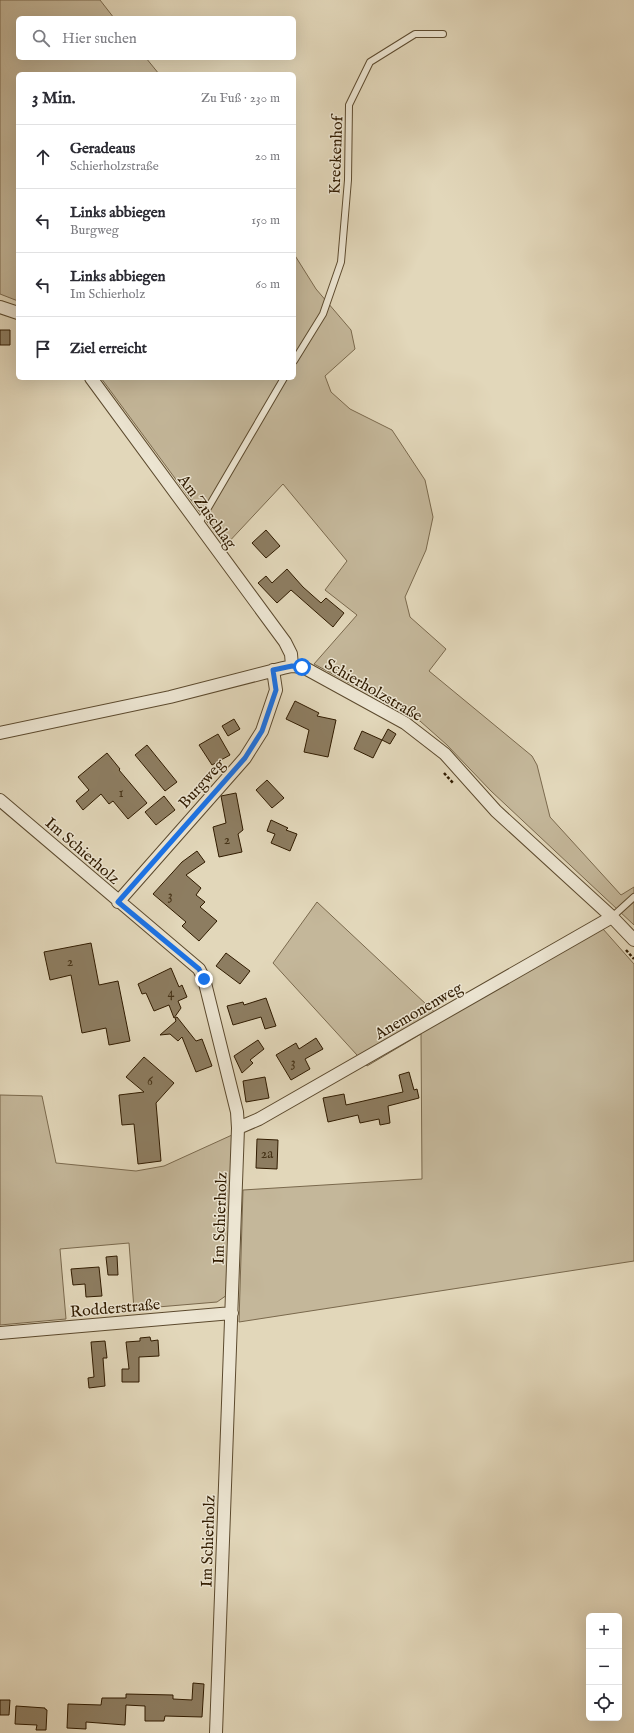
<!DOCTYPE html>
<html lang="de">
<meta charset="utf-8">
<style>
body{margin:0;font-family:"IM FELL English",serif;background:#f2f2f3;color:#2b2b33}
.controls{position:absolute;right:12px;bottom:12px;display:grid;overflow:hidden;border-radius:6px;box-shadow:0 4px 16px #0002}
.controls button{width:36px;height:36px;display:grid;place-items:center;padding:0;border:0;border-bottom:1px solid #e1e1e2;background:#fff;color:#2b2b33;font:20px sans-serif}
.stop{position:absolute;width:12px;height:12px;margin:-9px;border:3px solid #1a73e8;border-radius:50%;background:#fff}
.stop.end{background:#1a73e8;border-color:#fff;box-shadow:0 1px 4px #0008}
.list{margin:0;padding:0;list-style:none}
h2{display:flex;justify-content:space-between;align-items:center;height:52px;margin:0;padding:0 16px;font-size:17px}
h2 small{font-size:13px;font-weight:400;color:#7c7c81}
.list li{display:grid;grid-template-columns:26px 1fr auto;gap:12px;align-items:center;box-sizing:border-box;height:64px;padding:0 16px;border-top:1px solid #e1e1e2}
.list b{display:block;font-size:15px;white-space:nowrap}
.list p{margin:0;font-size:13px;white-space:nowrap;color:#7c7c81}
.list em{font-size:13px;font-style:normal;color:#7c7c81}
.icon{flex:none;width:22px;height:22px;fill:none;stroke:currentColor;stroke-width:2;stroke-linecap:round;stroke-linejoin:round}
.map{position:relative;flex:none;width:634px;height:1733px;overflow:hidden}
.search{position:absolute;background:#fff;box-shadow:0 4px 16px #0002;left:16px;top:16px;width:280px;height:44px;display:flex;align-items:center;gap:10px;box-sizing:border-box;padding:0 14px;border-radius:6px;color:#7c7c81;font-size:15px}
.panel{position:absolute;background:#fff;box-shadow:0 4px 16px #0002;left:16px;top:72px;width:280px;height:308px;border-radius:6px}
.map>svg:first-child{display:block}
.green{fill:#c4b79a;stroke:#7a694d}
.building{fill:#8d7d61;stroke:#301b00}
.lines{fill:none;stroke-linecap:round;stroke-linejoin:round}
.lane-casing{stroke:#5c4a2e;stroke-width:8}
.street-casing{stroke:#5c4a2e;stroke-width:14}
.path{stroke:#301b00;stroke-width:2.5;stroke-dasharray:3 2;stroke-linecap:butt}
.lane{stroke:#ece5d2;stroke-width:6}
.street{stroke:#ece5d2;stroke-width:12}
.route{stroke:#1a73e8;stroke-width:5}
.labels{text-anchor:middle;stroke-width:3;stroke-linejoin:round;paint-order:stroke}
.number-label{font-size:14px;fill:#473418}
.street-label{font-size:16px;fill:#301b00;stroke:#ece5d2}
</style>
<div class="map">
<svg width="634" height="1733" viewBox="0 0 634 1733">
<rect width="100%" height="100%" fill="#e2d7ba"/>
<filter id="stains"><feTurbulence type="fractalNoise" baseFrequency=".005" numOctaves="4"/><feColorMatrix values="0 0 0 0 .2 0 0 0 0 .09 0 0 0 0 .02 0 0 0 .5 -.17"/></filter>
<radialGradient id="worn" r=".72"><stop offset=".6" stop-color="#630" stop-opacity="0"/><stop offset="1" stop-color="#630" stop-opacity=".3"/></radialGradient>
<path class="green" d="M0,0H100L114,18H18V58H146L159,74H18V301L0,294Z
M294,254L316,289L351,330L355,349L325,376L331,392L350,409L392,430L425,480L433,517L426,550L405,597L410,617L446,649L429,671L532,756L537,765L550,817L621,895L634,887V925L491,791L447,745L420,721L314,664L357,615L325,590L347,561L283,484L225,546L101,378H294Z
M317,902L443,1020L603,929L634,964V1261L239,1322L243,1190L422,1179L421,1034L367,1066L273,963Z
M0,1095L42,1096L56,1163L136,1171L164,1166L232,1135L227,1295L217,1302L134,1309L129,1243L60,1249L66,1319L0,1325Z"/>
<path class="building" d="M0,330H10V345H0Z
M266,530L280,546L266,558L252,543Z
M287,569L303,587L321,603L326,598L344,613L333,627L291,590L277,603L258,583L266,576L272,583Z
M295,701L319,713L317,716L336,720L328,757L304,752L309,730L286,719Z
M234,719L240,729L228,736L222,726Z
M388,729L396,734L390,744L382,740Z
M362,731L382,740L373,758L354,749Z
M218,734L230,755L212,765L199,745Z
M147,745L177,782L165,791L135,755Z
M107,753L120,769L119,770L147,803L128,819L113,801L109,804L101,794L83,810L76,801L89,790L78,777Z
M267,780L284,798L272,808L256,790Z
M236,793L243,830L238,834L242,852L219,857L213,827L226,823L221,796Z
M164,796L175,810L156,825L145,812Z
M271,820L288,828L286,830L297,834L290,851L271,843L275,834L267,831Z
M197,851L205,862L186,875L201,888L196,895L205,902L200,907L217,921L199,941L182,926L186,922L153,894L182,862Z
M91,943L99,985L118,981L130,1041L109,1045L106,1028L82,1033L71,975L50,980L44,952Z
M226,953L250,971L240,984L216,966Z
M171,968L179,987L182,985L187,997L178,1001L181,1008L174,1018L169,1005L154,1011L146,993L142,994L138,984Z
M266,998L276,1026L265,1029L261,1017L233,1025L227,1006L243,1002L244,1005Z
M177,1017L196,1041L202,1039L212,1066L196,1072L182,1037L178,1041L170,1034L160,1035L176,1021L175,1018Z
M316,1038L323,1049L305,1059L310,1069L291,1080L276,1055L296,1043L299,1049Z
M258,1040L264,1049L250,1060L253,1063L242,1073L234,1056Z
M144,1057L174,1083L156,1103L161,1161L138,1164L134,1124L122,1125L119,1095L144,1092L126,1077Z
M409,1072L414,1090L417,1089L419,1098L388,1106L390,1123L380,1125L379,1119L360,1123L358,1115L328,1122L323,1098L344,1094L346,1105L403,1092L399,1075Z
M265,1077L269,1098L246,1102L243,1081Z
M257,1139L278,1140L277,1169L256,1168Z
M117,1256L118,1275H108L106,1257Z
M99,1267L102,1296L86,1297L85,1284L73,1285L71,1269Z
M150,1337L151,1341L158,1340L159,1356L139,1357V1382H122V1369H129L126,1342L140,1341V1338Z
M105,1341L107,1358H103L105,1386L89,1388L88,1378L94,1377L91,1342Z
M193,1683L204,1684L202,1717L165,1716L164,1721H145V1706L126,1705L125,1725L86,1722V1729L67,1728L68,1704L101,1705L102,1698H126V1694L173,1695V1699L192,1700Z
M0,1700H10L9,1715H0Z
M16,1706L45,1708V1709L47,1710L46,1730H36L37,1725L15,1724Z"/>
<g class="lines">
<defs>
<path id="lane" d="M294,361L323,314L341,262L348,180L349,105L370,62L415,34H443
M198,525L284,378
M612,917L634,897"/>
<path id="street" d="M0,307L18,313
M91,378L285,642L291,654L292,666
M0,733L170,697L283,668L292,666L303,667L405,723L445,754L496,811L612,917L634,940
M0,800L199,969L204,979L237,1112L238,1128L216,1733
M118,902L245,758L262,731L276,690L273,670
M238,1128L259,1119L612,917
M0,1333L232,1313"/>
</defs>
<use href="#lane" class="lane-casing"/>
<use href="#street" class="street-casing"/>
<path class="path" d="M444,773L453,783
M626,950L634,959"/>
<use href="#lane" class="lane"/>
<use href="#street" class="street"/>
</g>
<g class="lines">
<path class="route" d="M204,979L199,969L118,902L245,758L262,731L276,690L273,670L292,666L302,667"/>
</g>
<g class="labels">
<g class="number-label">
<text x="121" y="797">1</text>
<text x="227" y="844">2</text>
<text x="170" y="900">3</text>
<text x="70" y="966">2</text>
<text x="171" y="997">4</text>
<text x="293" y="1067">3</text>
<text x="150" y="1085">6</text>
<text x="267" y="1158">2a</text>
</g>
<g class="street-label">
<text transform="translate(335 155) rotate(-88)" y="6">Kreckenhof</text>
<text transform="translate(208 511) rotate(54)" y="6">Am Zuschlag</text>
<text transform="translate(374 689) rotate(30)" y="6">Schierholzstraße</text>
<text transform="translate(201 783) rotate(-48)" y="6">Burgweg</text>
<text transform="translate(83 850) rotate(41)" y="6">Im Schierholz</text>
<text transform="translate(418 1010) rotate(-30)" y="6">Anemonenweg</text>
<text transform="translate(219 1218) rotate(-88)" y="6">Im Schierholz</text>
<text transform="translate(115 1307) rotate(-5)" y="6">Rodderstraße</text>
<text transform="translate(207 1541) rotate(-88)" y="6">Im Schierholz</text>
</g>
</g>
<rect width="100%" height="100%" filter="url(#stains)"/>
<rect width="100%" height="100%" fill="url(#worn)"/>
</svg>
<div class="controls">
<button>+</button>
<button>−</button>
<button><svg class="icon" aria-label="locate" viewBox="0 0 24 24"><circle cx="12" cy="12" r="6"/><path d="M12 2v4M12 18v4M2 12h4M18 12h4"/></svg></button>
</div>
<div class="stop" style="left:302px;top:667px"></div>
<div class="stop end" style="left:204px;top:979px"></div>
<div class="search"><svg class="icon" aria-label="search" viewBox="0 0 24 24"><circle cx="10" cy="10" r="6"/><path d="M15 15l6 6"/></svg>Hier suchen</div>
<section class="panel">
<h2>3 Min.<small>Zu Fuß · 230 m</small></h2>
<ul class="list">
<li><svg class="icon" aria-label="ahead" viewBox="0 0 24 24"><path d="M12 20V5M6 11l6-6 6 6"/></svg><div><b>Geradeaus</b><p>Schierholzstraße</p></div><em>20 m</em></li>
<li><svg class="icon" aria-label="left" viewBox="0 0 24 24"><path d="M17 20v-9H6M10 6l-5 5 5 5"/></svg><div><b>Links abbiegen</b><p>Burgweg</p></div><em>150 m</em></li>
<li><svg class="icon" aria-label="left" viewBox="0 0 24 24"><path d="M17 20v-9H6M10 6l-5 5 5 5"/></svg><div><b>Links abbiegen</b><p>Im Schierholz</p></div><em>60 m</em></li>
<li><svg class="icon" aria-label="arrive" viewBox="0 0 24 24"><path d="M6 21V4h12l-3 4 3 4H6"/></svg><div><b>Ziel erreicht</b></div></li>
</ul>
</section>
</div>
